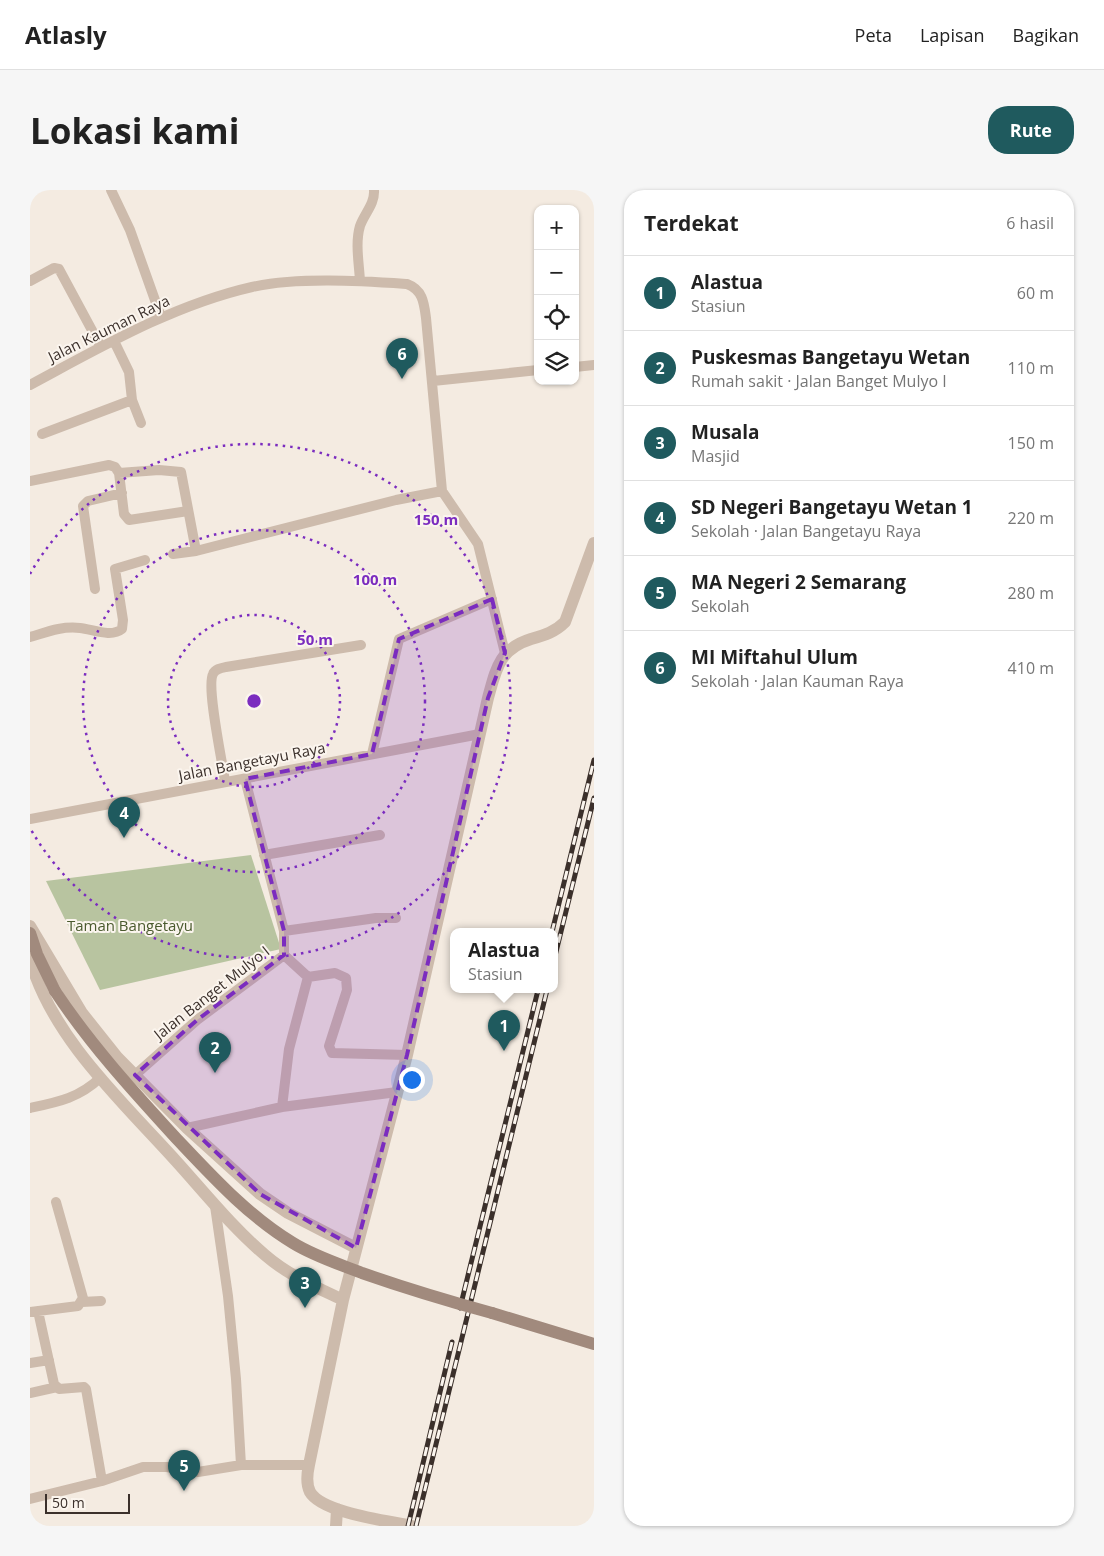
<!DOCTYPE html>
<html lang="id">
<meta charset="utf-8">
<style>
body{margin:0;font-family:"Open Sans",sans-serif;background:#f6f6f6;color:#222}
.controls{position:absolute;right:15px;top:15px;display:grid;overflow:hidden;border-radius:10px;box-shadow:0 1px 4px #0004}
.controls button{width:45px;height:45px;display:grid;place-items:center;padding:0;border:0;border-bottom:1px solid #e0e0e0;background:#fff;color:#222;font:25px sans-serif}
.scale{position:absolute;left:15px;bottom:12px;width:85px;box-sizing:border-box;padding-left:5px;border:2px solid #3b302b;border-top:0;font-size:14px;line-height:18px;white-space:nowrap;color:#3b302b;-webkit-text-stroke:4px #fbf5ee;paint-order:stroke}
.you{position:absolute;left:381px;top:889px;width:18px;height:18px;margin:-12px;border:4px solid #fff;border-radius:50%;background:#1a73e8;box-shadow:0 0 0 8px #1a73e833}
.badge{display:grid;place-items:center;width:32px;height:32px;border-radius:50%;background:#1f5a5e;color:#fff;font-size:16px;font-weight:700}
.pin{position:absolute;translate:-50% -41px;filter:drop-shadow(0 1px 2px #0008)}
.pin::after{content:'';position:absolute;top:26px;width:18px;height:15px;background:inherit;clip-path:polygon(0 0,100% 0,50% 100%)}
.popup{position:absolute;left:420px;top:738px;width:108px;height:65px;box-sizing:border-box;display:grid;place-content:center;border-radius:10px;background:#fff;filter:drop-shadow(0 1px 4px #0005);font-size:16px;white-space:nowrap;color:#767676}
.popup b{font-size:19px;color:#222}
.popup::after{content:'';position:absolute;left:50%;top:100%;margin-left:-10px;border:10px solid transparent;border-top-color:#fff}
.list{margin:0;padding:0;list-style:none}
h2{display:flex;justify-content:space-between;align-items:center;height:65px;margin:0;padding:0 20px;font-size:21px}
h2 small{font-size:16px;font-weight:400;color:#767676}
.list li{display:grid;grid-template-columns:32px 1fr auto;gap:15px;align-items:center;box-sizing:border-box;height:75px;padding:0 20px;border-top:1px solid #e0e0e0}
.list b{display:block;font-size:19px;white-space:nowrap}
.list p{margin:0;font-size:16px;white-space:nowrap;color:#767676}
.list em{font-size:16px;font-style:normal;color:#767676}
.icon{flex:none;width:28px;height:28px;fill:none;stroke:currentColor;stroke-width:2;stroke-linecap:round;stroke-linejoin:round}
.map{position:relative;flex:none;width:564px;height:1336px;overflow:hidden;border-radius:20px}
header{display:flex;align-items:center;gap:30px;box-sizing:border-box;height:70px;padding:0 25px;background:#fff;border-bottom:1px solid #e0e0e0}
header strong{font-size:24px}
nav{display:flex;gap:28px;margin-inline-start:auto;font-size:18px}
.intro{display:flex;align-items:center;justify-content:space-between;box-sizing:border-box;height:120px;padding:0 30px}
h1{margin:0;font-size:35px}
.button{padding:12px 22px;border-radius:20px;background:#1f5a5e;color:#fff;font-size:18px;font-weight:700}
main{display:flex;gap:30px;padding:0 30px}
aside{flex:1;background:#fff;border-radius:20px;box-shadow:0 1px 4px #0004}
.map>svg:first-child{display:block}
.green{fill:#b8c4a0}
.lines{fill:none;stroke-linecap:round;stroke-linejoin:round}
.minor{stroke:#cdbbac;stroke-width:10}
.tertiary{stroke:#cdbbac;stroke-width:12}
.secondary{stroke:#a18a7d;stroke-width:12}
.rail-casing{stroke:#3b302b;stroke-width:5}
.rail{stroke:#fbf5ee;stroke-width:3;stroke-dasharray:9;stroke-linecap:butt}
.secondary-bridge{stroke:#a18a7d;stroke-width:12}
.marked{fill:#7b2cbf;fill-opacity:0.2;stroke:#7b2cbf;stroke-width:4;stroke-dasharray:10 6;stroke-linejoin:round}
.ring{fill:none;stroke:#7b2cbf;stroke-width:2.5;stroke-dasharray:2.5 5}
.labels{text-anchor:middle;stroke-width:4;stroke-linejoin:round;paint-order:stroke}
.street-label{font-size:15px;fill:#3b302b;stroke:#fbf5ee}
.park-label{font-size:15px;fill:#4a5a2e;stroke:#fbf5ee}
.centre{fill:#7b2cbf;stroke:#fbf5ee;stroke-width:2.5}
.ring-label{font-size:15px;text-anchor:middle;font-weight:bold;fill:#7b2cbf;stroke:#fbf5ee;stroke-width:4;stroke-linejoin:round;paint-order:stroke}
</style>
<header>
<strong>Atlasly</strong>
<nav><a>Peta</a><a>Lapisan</a><a>Bagikan</a></nav>
</header>
<div class="intro"><h1>Lokasi kami</h1><a class="button">Rute</a></div>
<main>
<div class="map">
<svg width="564" height="1336" viewBox="0 0 564 1336">
<rect width="100%" height="100%" fill="#f4ebe1"/>
<path class="green" d="M221,665L251,759L70,800L16,691Z"/>
<g class="lines">
<path class="minor" d="M81,0L100,40L131,127
M0,91L24,78L29,79L71,157
M330,91C329,73 325,53 330,36C334,24 345,14 344,0
M545,177L564,175
M403,191L508,180
M0,195C71,157 143,115 222,97C269,87 330,91 377,94C393,100 394,113 396,128L412,301L448,354L475,463
M102,210L111,233
M12,244L102,210L99,182L84,151
M89,283L94,324L99,330L158,321
M0,291L79,275L85,277L89,283L129,280L151,282L166,361
M143,364L166,361L366,310L412,301
M65,399L53,316L58,311L92,303
M0,447C17,442 31,436 50,438C62,439 81,448 92,439L93,430L85,379L115,370
M342,564L369,449L462,409
M195,592C193,574 176,497 183,484C185,479 191,478 196,477L331,455
M0,629L450,544
M234,665L350,645
M254,741L346,728H366
M254,765L278,787L305,783L316,788L317,800L299,856L302,863L377,865
M105,885L167,830L254,765V741L215,589
M252,917L367,902
M0,918C28,912 49,908 70,888
M157,938L252,917L259,859L278,787
M185,1016L198,1106L206,1189L211,1275
M52,1112L71,1111
M8,1121L24,1194L29,1199L54,1197L56,1199L72,1291
M0,1122L48,1116L53,1108L26,1012
M0,1173L19,1170
M0,1203L27,1197
M0,1309L72,1291L113,1277H137L168,1282L211,1275H279"/>
<path class="tertiary" d="M0,736L52,823L87,867L157,938L230,1004L258,1023L326,1058
M0,769C22,848 93,912 146,971C175,1003 202,1037 235,1065C258,1085 286,1097 313,1110
M306,1336L307,1319
M382,1336C359,1331 292,1323 280,1302C276,1294 277,1284 279,1275L313,1110L377,865L458,508C466,479 469,459 501,449C515,445 525,442 535,432L564,353"/>
<path class="secondary" d="M0,743L7,764L25,801
M462,1123L564,1154"/>
<defs>
<path id="rail" d="M522,742L564,570
M524,770L564,608
M430,1118L508,800
M378,1336L422,1152
M386,1336L517,800"/>
</defs>
<use href="#rail" class="rail-casing"/>
<use href="#rail" class="rail"/>
<path class="secondary-bridge" d="M25,801C60,854 102,900 145,947C181,985 218,1026 263,1053C284,1066 309,1074 332,1083C375,1098 418,1111 462,1123"/>
</g>
<path class="marked" d="M462,409L475,463L458,508L377,865L326,1058L230,1004L105,885L167,830L254,765V741L215,589L342,564L369,449Z"/>
<g class="ring">
<circle cx="224" cy="511" r="86"/>
<circle cx="224" cy="511" r="171"/>
<path d="M0 384A257 257 0 1 1 0 638"/>
</g>
<g class="labels">
<g class="street-label">
<text transform="translate(79 139) rotate(-26)" y="5">Jalan Kauman Raya</text>
<text transform="translate(222 572) rotate(-11)" y="5">Jalan Bangetayu Raya</text>
<text transform="translate(182 803) rotate(-38)" y="5">Jalan Banget Mulyo I</text>
</g>
<g class="park-label">
<text x="100" y="741">Taman Bangetayu</text>
</g>
</g>
<circle cx="224" cy="511" r="8" class="centre"/>
<g class="ring-label">
<text x="406" y="335">150 m</text>
<text x="345" y="395">100 m</text>
<text x="285" y="455">50 m</text>
</g>
</svg>
<div class="controls">
<button>+</button>
<button>−</button>
<button><svg class="icon" aria-label="locate" viewBox="0 0 24 24"><circle cx="12" cy="12" r="6"/><path d="M12 2v4M12 18v4M2 12h4M18 12h4"/></svg></button>
<button><svg class="icon" aria-label="layers" viewBox="0 0 24 24"><path d="M12 4l9 5-9 5-9-5zM3 14l9 5 9-5"/></svg></button>
</div>
<div class="scale">50 m</div>
<div class="you"></div>
<div class="pin badge" style="left:474px;top:861px">1</div>
<div class="popup"><b>Alastua</b>Stasiun</div>
<div class="pin badge" style="left:185px;top:883px">2</div>
<div class="pin badge" style="left:275px;top:1118px">3</div>
<div class="pin badge" style="left:94px;top:648px">4</div>
<div class="pin badge" style="left:154px;top:1301px">5</div>
<div class="pin badge" style="left:372px;top:189px">6</div>
</div>
<aside>
<h2>Terdekat<small>6 hasil</small></h2>
<ul class="list">
<li><span class="badge">1</span><div><b>Alastua</b><p>Stasiun</p></div><em>60 m</em></li>
<li><span class="badge">2</span><div><b>Puskesmas Bangetayu Wetan</b><p>Rumah sakit · Jalan Banget Mulyo I</p></div><em>110 m</em></li>
<li><span class="badge">3</span><div><b>Musala</b><p>Masjid</p></div><em>150 m</em></li>
<li><span class="badge">4</span><div><b>SD Negeri Bangetayu Wetan 1</b><p>Sekolah · Jalan Bangetayu Raya</p></div><em>220 m</em></li>
<li><span class="badge">5</span><div><b>MA Negeri 2 Semarang</b><p>Sekolah</p></div><em>280 m</em></li>
<li><span class="badge">6</span><div><b>MI Miftahul Ulum</b><p>Sekolah · Jalan Kauman Raya</p></div><em>410 m</em></li>
</ul>
</aside>
</main>
